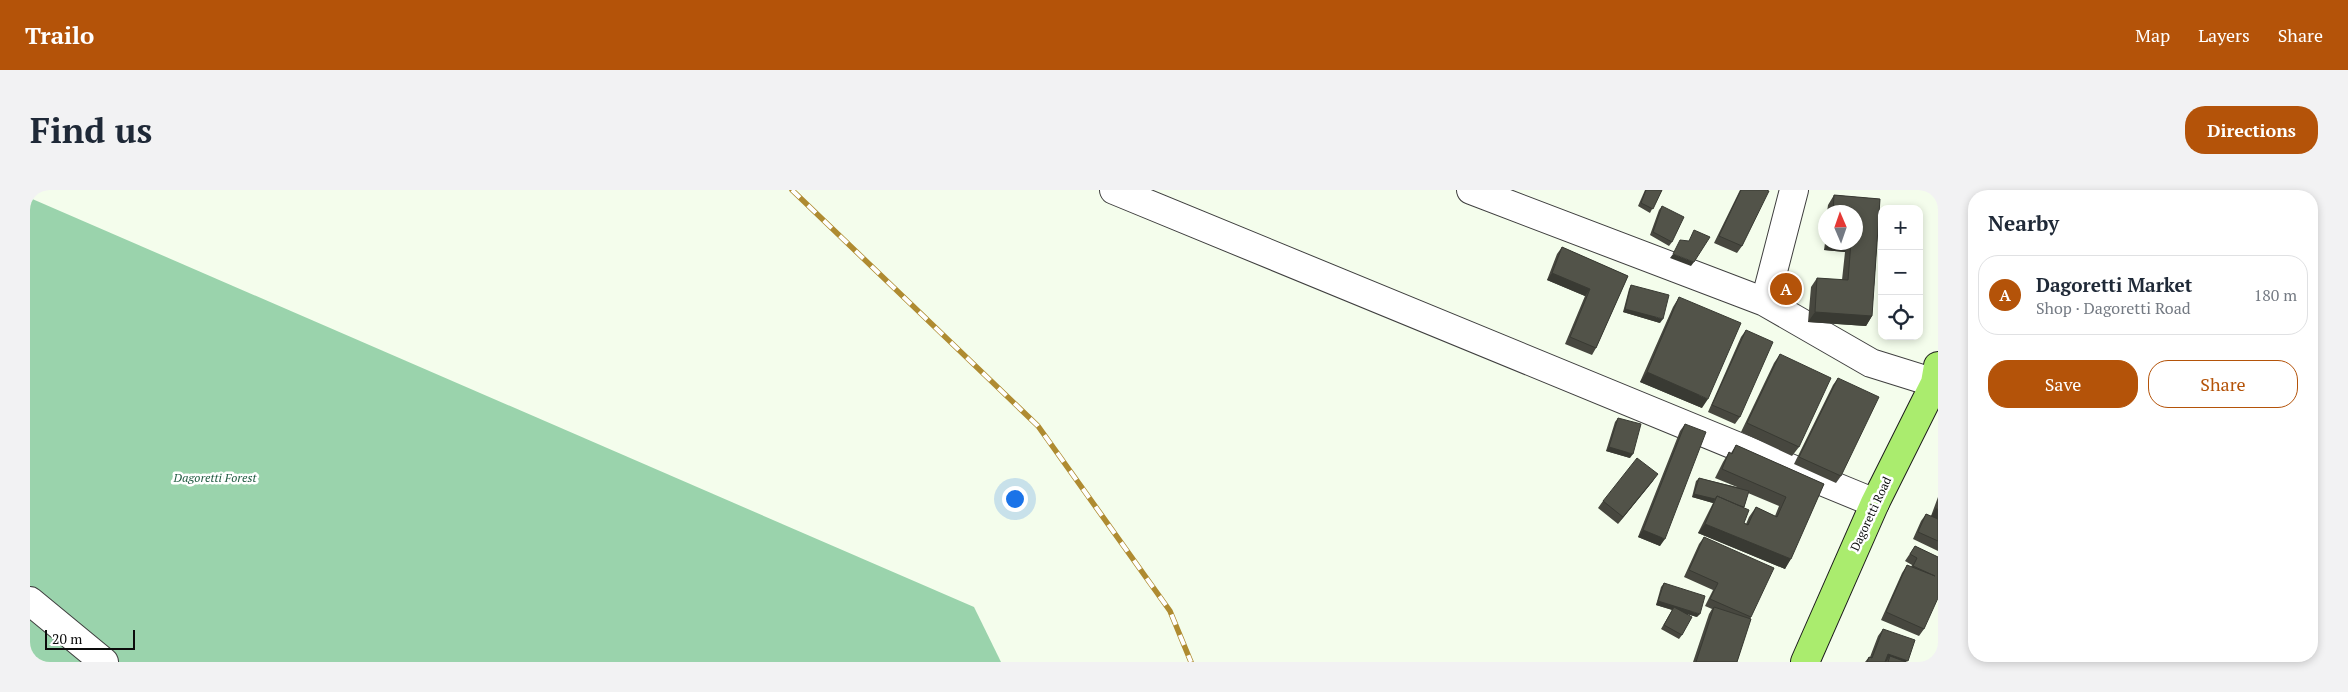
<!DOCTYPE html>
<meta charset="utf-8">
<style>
body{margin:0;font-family:"PT Serif",serif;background:#f2f2f3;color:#1f2937}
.controls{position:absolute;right:15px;top:15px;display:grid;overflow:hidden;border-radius:10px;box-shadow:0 2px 8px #0003}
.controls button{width:45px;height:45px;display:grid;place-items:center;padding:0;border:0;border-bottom:1px solid #e0e1e3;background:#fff;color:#1f2937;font:25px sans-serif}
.compass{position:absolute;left:1788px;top:15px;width:45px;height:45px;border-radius:50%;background:#fff;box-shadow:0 2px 8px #0003;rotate:358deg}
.scale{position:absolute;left:15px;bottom:12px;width:90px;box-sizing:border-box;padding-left:5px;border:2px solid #0c0c0c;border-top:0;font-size:14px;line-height:18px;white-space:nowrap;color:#0c0c0c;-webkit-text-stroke:4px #fff;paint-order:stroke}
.you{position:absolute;left:984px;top:308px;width:18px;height:18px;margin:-12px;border:4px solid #fff;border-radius:50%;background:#1a73e8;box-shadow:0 0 0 8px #1a73e833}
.badge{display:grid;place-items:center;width:32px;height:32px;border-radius:50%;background:#b45309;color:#fff;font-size:16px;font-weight:700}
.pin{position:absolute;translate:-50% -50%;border:2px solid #fff;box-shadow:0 1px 5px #0006}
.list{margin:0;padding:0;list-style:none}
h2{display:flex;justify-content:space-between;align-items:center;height:65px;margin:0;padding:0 20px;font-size:21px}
h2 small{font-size:16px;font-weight:400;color:#747a83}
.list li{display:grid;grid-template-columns:32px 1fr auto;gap:15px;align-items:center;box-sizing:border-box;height:80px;margin:0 10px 10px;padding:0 10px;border:1px solid #e0e1e3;border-radius:20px}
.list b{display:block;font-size:19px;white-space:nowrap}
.list p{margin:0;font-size:16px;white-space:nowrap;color:#747a83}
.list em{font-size:16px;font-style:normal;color:#747a83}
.actions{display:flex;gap:10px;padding:15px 20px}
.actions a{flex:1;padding:11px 0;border:1px solid #b45309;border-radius:20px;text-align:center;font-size:18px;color:#b45309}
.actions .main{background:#b45309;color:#fff}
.icon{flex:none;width:28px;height:28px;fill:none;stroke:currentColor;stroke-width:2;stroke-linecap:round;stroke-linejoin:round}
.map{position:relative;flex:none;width:1908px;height:472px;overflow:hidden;border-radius:20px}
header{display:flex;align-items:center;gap:30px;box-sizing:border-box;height:70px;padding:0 25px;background:#b45309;color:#fff}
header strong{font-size:24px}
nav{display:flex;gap:28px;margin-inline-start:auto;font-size:18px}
.intro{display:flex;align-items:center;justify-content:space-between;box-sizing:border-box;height:120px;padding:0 30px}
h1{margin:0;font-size:35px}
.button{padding:12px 22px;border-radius:20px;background:#b45309;color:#fff;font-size:18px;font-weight:700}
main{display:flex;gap:30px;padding:0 30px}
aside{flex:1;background:#fff;border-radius:20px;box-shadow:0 2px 8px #0003}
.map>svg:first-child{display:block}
.forest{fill:#9ad3ac}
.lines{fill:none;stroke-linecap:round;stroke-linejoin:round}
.minor-casing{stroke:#3f3f3f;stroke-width:30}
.major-casing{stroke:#1d1d1d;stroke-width:30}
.minor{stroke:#fff;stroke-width:28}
.major{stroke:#aaec6e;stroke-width:28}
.rail-casing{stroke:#af8b31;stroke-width:5.5}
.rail{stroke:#fff;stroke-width:4;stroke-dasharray:11;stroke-linecap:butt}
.wall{fill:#47473f;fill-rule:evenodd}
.shaded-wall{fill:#393a33}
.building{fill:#525349;stroke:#393a33}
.labels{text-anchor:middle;stroke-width:5;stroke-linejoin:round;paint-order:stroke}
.park-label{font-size:12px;font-style:italic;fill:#235d43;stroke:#fff}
.street-label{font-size:12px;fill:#0c0c0c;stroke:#fff}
</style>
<header>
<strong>Trailo</strong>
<nav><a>Map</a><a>Layers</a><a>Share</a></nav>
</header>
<div class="intro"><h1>Find us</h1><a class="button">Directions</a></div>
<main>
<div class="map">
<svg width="1908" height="472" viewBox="0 0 1908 472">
<rect width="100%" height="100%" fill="#f4fdec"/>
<path class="forest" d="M0,8L944,417L971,472H0Z"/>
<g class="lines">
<defs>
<path id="minor" d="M1084,0L1845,313
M1441,0L1735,112L1841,173L1905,193
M1735,112L1764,0
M0,411L74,472"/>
<path id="major" d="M1775,472L1845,313L1905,193L1908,176"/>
</defs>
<use href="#minor" class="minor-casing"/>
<use href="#major" class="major-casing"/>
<use href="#minor" class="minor"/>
<use href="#major" class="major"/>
<defs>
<path id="rail" d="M762,0L1008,236L1140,421L1161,472"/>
</defs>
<use href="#rail" class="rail-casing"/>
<use href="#rail" class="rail"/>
</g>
<path class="wall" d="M1615,0H1632L1620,23L1608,16Z
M1710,0H1736L1712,56L1707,63L1684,53Z
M1804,5L1850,9L1842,126L1836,136L1778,132L1781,97L1787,88L1812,90L1815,62L1794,60L1796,46V52H1826V22H1797L1798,15Z
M1632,16L1642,52L1639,56L1620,45L1629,20Z
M1532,57L1598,86L1566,158L1562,165L1535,154L1555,106L1517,90L1527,64Z
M1601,95L1630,133L1593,122L1599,99Z
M1649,107L1672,218L1610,192L1643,117Z
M1716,140L1710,227L1705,234L1678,222L1711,147Z
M1750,164L1769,257L1762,266L1711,242L1744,173Z
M1808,188L1811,286L1806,293L1764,274L1803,195Z
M1588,228L1600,268L1576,261L1585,232Z
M1655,234L1630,356L1608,347L1650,241Z
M1706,255L1794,294L1755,379L1668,343L1683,313L1662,307L1666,291L1669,288L1707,297L1685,288L1693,272L1699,262L1701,263ZM1718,303L1749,316L1745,326L1726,317L1719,327L1716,334L1714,333V318Z
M1623,291L1588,334L1568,318L1573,311Z
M1908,307V361L1883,349L1891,331L1896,324L1901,326Z
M1674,347L1721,427L1707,472H1663L1679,424L1682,419L1675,416L1683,400L1654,387L1669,354Z
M1885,356L1908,367L1894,439L1889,446L1851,430L1872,383L1877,375L1881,377L1882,375L1875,371Z
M1634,393L1667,427L1657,424L1652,445L1649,449L1631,439L1642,420L1626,415L1631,397Z
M1853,439L1877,472H1835L1839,467H1840L1848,446Z"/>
<path class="shaded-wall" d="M1800,52H1821L1815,62L1794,60Z
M1643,64L1664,72L1661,76L1640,68Z
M1522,83L1560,99L1555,106L1517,90Z
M1595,119L1633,129L1630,133L1593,122Z
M1785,122L1842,126L1836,136L1778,132Z
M1617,182L1678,209L1672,218L1610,192Z
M1579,257L1603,264L1600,268L1576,261Z
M1628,284L1623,291L1588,334L1593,327Z
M1664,304L1685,309L1683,313L1662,307Z
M1906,318L1908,319V331L1900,328Z
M1675,334L1761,369L1755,379L1668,343Z
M1613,340L1635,349L1630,356L1608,347Z
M1628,411L1670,424L1667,427L1626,415Z
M1858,464L1878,471L1858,472L1860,466L1856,472L1853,471Z"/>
<path class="building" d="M1616,0H1632L1623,19L1611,13Z
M1711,0H1736L1739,1L1712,56L1689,46Z
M1804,5L1850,9L1842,126L1785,122L1787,88L1818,90L1821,52H1826V22H1803Z
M1632,16L1654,27L1642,52L1623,42Z
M1664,40L1680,47L1664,72L1643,64L1650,50L1659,51Z
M1532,57L1598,86L1566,158L1540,147L1560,99L1522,83Z
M1601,95L1639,105L1633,129L1595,119Z
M1649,107L1711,133L1678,209L1617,182Z
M1716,140L1743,152L1710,227L1682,215Z
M1750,164L1801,188L1769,257L1717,233Z
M1808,188L1849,207L1811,286L1769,267Z
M1588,228L1611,234L1603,264L1579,257Z
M1655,234L1676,242L1635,349L1613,340Z
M1706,255L1794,294L1761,369L1675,334L1687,306L1719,320L1714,333L1718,335L1726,317L1747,327L1756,307L1692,279L1699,262L1702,264Z
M1607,268L1628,284L1593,327L1573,311Z
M1669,288L1719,301L1714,317L1708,315L1687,306L1685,309L1664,304Z
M1896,324L1908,329V351L1888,342Z
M1674,347L1744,378L1721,427L1680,409L1688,393L1659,380Z
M1885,356L1908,367V408L1894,439L1856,422L1877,375L1905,386L1883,376L1887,368L1880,364Z
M1634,393L1675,406L1670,424L1628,411Z
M1644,417L1662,427L1652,445L1634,435Z
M1684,417L1721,429L1707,472H1666Z
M1853,439L1885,450L1878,471L1858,464L1855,472H1837L1839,467L1842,468Z
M1860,466L1876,472H1858Z"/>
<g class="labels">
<g class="park-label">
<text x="185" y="292">Dagoretti Forest</text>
</g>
<g class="street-label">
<text transform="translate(1841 324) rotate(-65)" y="4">Dagoretti Road</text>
</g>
</g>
</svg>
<div class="controls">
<button>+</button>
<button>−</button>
<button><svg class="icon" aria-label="locate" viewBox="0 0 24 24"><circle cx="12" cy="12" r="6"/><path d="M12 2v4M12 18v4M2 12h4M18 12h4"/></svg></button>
</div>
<svg class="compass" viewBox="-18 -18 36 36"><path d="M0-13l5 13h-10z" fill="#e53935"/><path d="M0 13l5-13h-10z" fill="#747a83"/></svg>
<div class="scale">20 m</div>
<div class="you"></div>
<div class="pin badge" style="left:1756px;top:99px">A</div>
</div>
<aside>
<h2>Nearby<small></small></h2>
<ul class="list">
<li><span class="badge">A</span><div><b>Dagoretti Market</b><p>Shop · Dagoretti Road</p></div><em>180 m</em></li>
</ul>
<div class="actions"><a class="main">Save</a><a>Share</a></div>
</aside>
</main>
